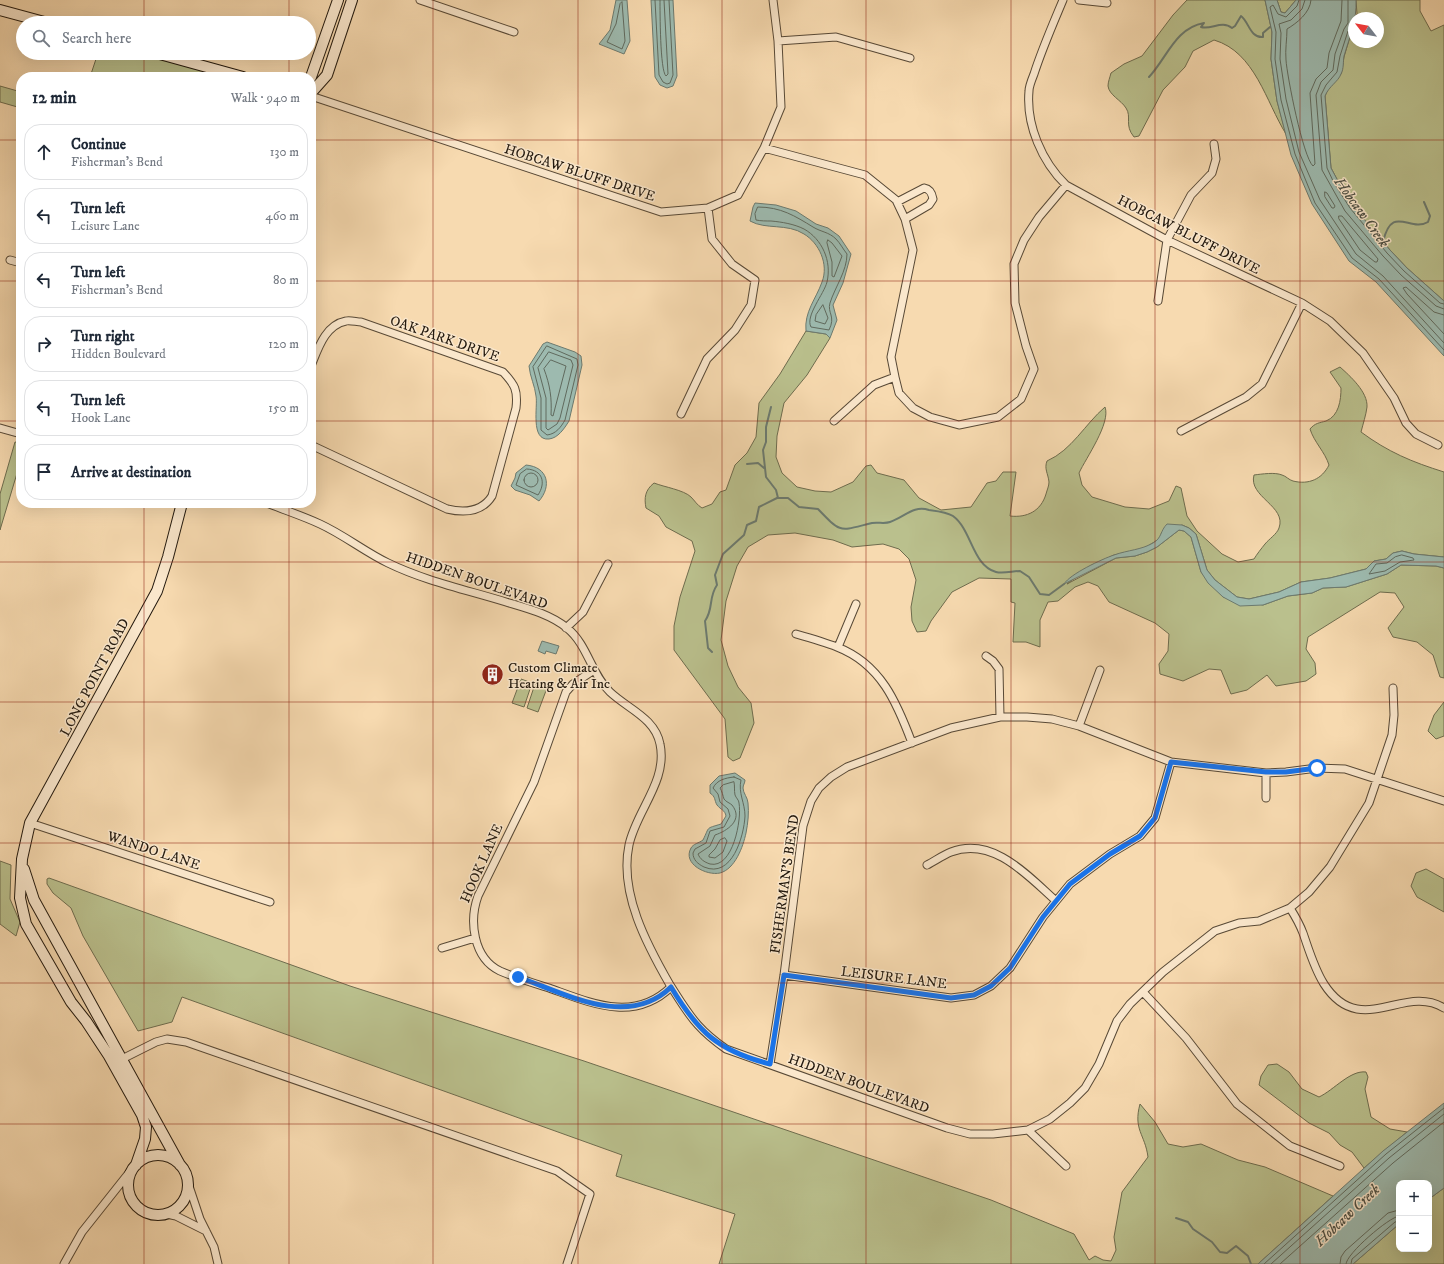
<!DOCTYPE html>
<meta charset="utf-8">
<style>
body{margin:0;font-family:"IM FELL DW Pica",serif;background:#f6f6f7;color:#1f2937}
.controls{position:absolute;right:12px;bottom:12px;display:grid;overflow:hidden;border-radius:8px;box-shadow:0 4px 16px #0002}
.controls button{width:36px;height:36px;display:grid;place-items:center;padding:0;border:0;border-bottom:1px solid #e0e1e3;background:#fff;color:#1f2937;font:20px sans-serif}
.compass{position:absolute;left:1348px;top:12px;width:36px;height:36px;border-radius:50%;background:#fff;box-shadow:0 4px 16px #0002;rotate:301deg}
.stop{position:absolute;width:12px;height:12px;margin:-9px;border:3px solid #1a73e8;border-radius:50%;background:#fff}
.stop.end{background:#1a73e8;border-color:#fff;box-shadow:0 1px 4px #0008}
.list{margin:0;padding:0;list-style:none}
h2{display:flex;justify-content:space-between;align-items:center;height:52px;margin:0;padding:0 16px;font-size:17px}
h2 small{font-size:13px;font-weight:400;color:#747a83}
.list li{display:grid;grid-template-columns:26px 1fr auto;gap:12px;align-items:center;box-sizing:border-box;height:56px;margin:0 8px 8px;padding:0 8px;border:1px solid #e0e1e3;border-radius:16px}
.list b{display:block;font-size:15px;white-space:nowrap}
.list p{margin:0;font-size:13px;white-space:nowrap;color:#747a83}
.list em{font-size:13px;font-style:normal;color:#747a83}
.icon{flex:none;width:22px;height:22px;fill:none;stroke:currentColor;stroke-width:2;stroke-linecap:round;stroke-linejoin:round}
.map{position:relative;flex:none;width:1444px;height:1264px;overflow:hidden}
.search{position:absolute;background:#fff;box-shadow:0 4px 16px #0002;left:16px;top:16px;width:300px;height:44px;display:flex;align-items:center;gap:10px;box-sizing:border-box;padding:0 14px;border-radius:22px;color:#747a83;font-size:15px}
.panel{position:absolute;background:#fff;box-shadow:0 4px 16px #0002;left:16px;top:72px;width:300px;height:436px;border-radius:16px}
.map>svg:first-child{display:block}
.green{fill:#bac08d;stroke:#6e6c4e}
.water{fill:#9dbaaf;stroke:#6c7a6f}
.lines{fill:none;stroke-linecap:round;stroke-linejoin:round}
.shore{stroke:#606a5e;stroke-width:1}
.stream{stroke:#6c7a6f;stroke-width:2}
.street-casing{stroke:#584936;stroke-width:9}
.secondary-casing{stroke:#23190e;stroke-width:12}
.street{stroke:#fae7cc;stroke-width:7}
.secondary{stroke:#fae7cc;stroke-width:10}
.route{stroke:#1a73e8;stroke-width:5}
.grid{fill:none;stroke:#8f2418;stroke-width:1;stroke-opacity:0.55}
.labels{text-anchor:middle;stroke-width:3;stroke-linejoin:round;paint-order:stroke}
.street-label{font-size:14px;fill:#23190e;stroke:#fae7cc}
.poi-label{font-size:14px;fill:#23190e;stroke:#fae7cc;text-anchor:start}
.water-label{font-size:15px;font-style:italic;fill:#4e5146;stroke:#fae7cc}
</style>
<div class="map">
<svg width="1444" height="1264" viewBox="0 0 1444 1264">
<rect width="100%" height="100%" fill="#f7dab0"/>
<filter id="stains"><feTurbulence type="fractalNoise" baseFrequency=".005" numOctaves="4"/><feColorMatrix values="0 0 0 0 .2 0 0 0 0 .09 0 0 0 0 .02 0 0 0 .5 -.17"/></filter>
<radialGradient id="worn" r=".72"><stop offset=".6" stop-color="#630" stop-opacity="0"/><stop offset="1" stop-color="#630" stop-opacity=".3"/></radialGradient>
<path class="green" d="M1187,0H1265L1272,32L1271,59L1277,101L1286,134C1266,102 1255,52 1214,40L1193,51L1185,67L1163,90L1139,136L1134,137C1124,125 1132,117 1126,108C1121,100 1109,95 1108,86C1108,82 1110,77 1111,73L1124,64L1142,56L1173,15Z
M1277,0H1296L1285,13L1281,12Z
M1356,0H1420V11L1431,31L1444,25V301L1407,268L1390,250L1353,206L1338,181L1331,168L1325,96L1329,87L1341,74L1344,57L1354,23V42H1378V18H1355L1357,14Z
M98,53H142L226,77H90Z
M0,86L21,92V108L0,102Z
M806,331L826,334L830,338L807,375L784,403L777,436L776,457L782,473L797,487L815,491L831,492L853,482L866,466L871,465L877,473L904,480L919,498L941,510L971,507L987,483L996,481L1003,472H1016L1010,516C1027,518 1041,511 1046,494C1047,490 1049,486 1049,482C1048,473 1044,469 1047,461C1072,450 1085,424 1105,407C1111,423 1086,458 1079,473L1082,485L1092,497L1125,507L1149,509L1169,501L1176,486L1181,488L1187,516L1197,531L1222,554L1238,562L1254,559C1257,554 1261,549 1265,544C1269,539 1277,534 1279,528C1287,506 1248,497 1254,475C1262,474 1275,472 1282,475C1286,476 1289,480 1293,481C1309,485 1322,479 1329,465C1325,452 1314,442 1310,429C1315,423 1319,423 1326,421C1339,416 1341,400 1341,388L1330,372L1340,367C1350,376 1368,392 1367,407C1366,415 1363,424 1361,432C1388,452 1412,462 1444,472V557L1414,554L1402,551L1393,553L1386,559L1374,561L1366,569L1330,578L1301,582L1279,592L1249,599L1237,597L1215,580L1207,570L1196,534L1189,528L1182,525L1162,532L1159,539L1151,544L1142,549L1114,555L1090,566L1067,584L1116,558L1135,556L1147,552L1157,547L1179,530L1184,531L1191,537L1201,572L1223,597L1263,605L1288,596L1312,593L1323,588L1346,587L1387,574L1401,565L1436,566L1444,568V678L1440,677L1433,655L1417,642L1393,637L1388,628L1404,607L1395,593L1380,592L1308,637L1306,649L1315,663L1316,674L1306,681L1276,686L1267,675L1247,690L1231,694L1221,670L1209,669L1183,681L1160,674L1159,664L1168,651L1169,634L1155,623L1109,602L1098,586L1088,582L1075,587L1058,601L1048,602L1040,620V647L1026,642H1013L1015,603L1011,602V579L979,578L952,592L931,621L926,631L917,632L912,621L911,607L916,580L909,559L899,549L883,544L852,547L833,540L795,533L768,535L748,547L737,566L726,601L721,640L728,666L738,687L751,703L754,723L740,758L733,761L728,757L725,719L674,650V626L680,597L695,551L692,541L666,527L659,516L646,508C644,498 645,490 654,483C664,487 684,490 691,497C695,501 697,505 702,508L712,504L720,492L726,490L735,465L747,453L756,437L759,403L780,374Z
M15,442L21,443V460L0,530V494Z
M521,679L532,683L524,707L512,703Z
M535,684L547,688L538,712L527,708Z
M1444,702V736L1436,739L1428,731L1434,715Z
M0,861L11,865L10,899L20,922L16,936L0,924Z
M1426,869L1444,879V912L1417,897L1411,886L1416,873Z
M49,878L350,986L584,1061L991,1200L1074,1234L1089,1260L1095,1256L1103,1260L1111,1261L1116,1250L1114,1237L1122,1192L1148,1157C1145,1134 1133,1130 1140,1104L1155,1122L1168,1144L1183,1147L1201,1144L1238,1160L1265,1167L1333,1196L1258,1264H719L735,1214L616,1176L622,1155L182,997L172,1022L138,1031L83,936L71,908L53,893L47,884V879Z
M1277,1064L1289,1072L1302,1089L1319,1097C1334,1090 1350,1070 1366,1072L1368,1077L1365,1089L1371,1117L1390,1129L1407,1132L1364,1168L1352,1152L1340,1145L1329,1133L1309,1123L1259,1085L1261,1076L1268,1065Z
M1444,1188V1264H1353L1399,1224V1249H1429V1199Z"/>
<path class="water" d="M616,0H627L630,41L624,54L599,44L610,30Z
M651,0H673L677,76L673,86L667,88L660,85L655,77Z
M1265,0H1277L1281,12L1285,13L1296,0H1356C1357,20 1350,36 1344,56C1343,61 1344,69 1341,74C1338,82 1329,86 1325,96L1331,168L1338,181L1353,206L1390,250L1407,268L1444,301V356L1376,282L1349,261L1312,204L1291,155L1277,101L1271,59L1272,32Z
M755,203L776,205L796,211L816,224L828,228L839,236L851,254L843,283L833,305L837,320L830,338L826,334L806,331C804,312 816,299 822,282C829,264 819,243 804,234C787,223 766,230 750,221L753,207Z
M547,342L575,352L581,356L582,365L569,421C564,429 558,438 549,439C530,441 538,406 536,396C535,386 530,377 529,366L543,344Z
M526,465C548,467 552,486 539,501L530,495L515,490L511,486L515,478L516,473Z
M1167,524L1182,525L1189,528L1196,534L1207,570L1215,580L1237,597L1249,599L1279,592L1301,582L1330,578L1366,569L1374,561L1386,559L1393,553L1402,551L1414,554L1444,557V568L1436,566L1401,565L1387,574L1346,587L1323,588L1312,593L1288,596L1263,605L1240,606L1223,597L1208,583L1201,572L1191,537L1184,531L1179,530L1157,547L1147,552L1135,556L1116,558L1064,584C1070,574 1102,559 1114,555C1128,550 1141,550 1153,543C1162,538 1160,531 1167,524Z
M542,641L559,646L556,654L546,651L545,654L538,651Z
M735,773L745,780C745,783 743,785 743,788C743,793 748,798 748,803C749,813 748,823 746,833C743,847 735,869 720,873C707,876 682,864 691,848C693,844 699,843 703,840C710,826 705,829 721,824L726,816C725,810 721,810 717,805C714,800 716,797 710,793V785L719,776Z
M1444,1103V1188L1429,1199V1183H1399V1224L1353,1264H1258L1383,1151Z"/>
<g class="lines">
<path class="shore" d="M655,0L659,75L663,82L667,84L670,83L673,75L669,0
M660,0C660,12 660,71 666,76L668,74L664,0
M1299,0L1297,6L1286,17L1278,14L1273,5L1270,7L1276,32L1275,59L1281,100L1295,154L1315,203L1352,258L1379,279L1444,350
M1305,0L1302,9L1291,20L1279,24L1281,33L1280,59L1286,99L1299,152L1320,200L1356,254L1383,276L1444,343
M1311,0C1310,13 1297,23 1287,29C1287,39 1285,50 1286,60C1287,76 1303,157 1313,166L1315,164L1310,93L1316,79L1327,68L1329,53L1341,21L1342,0
M1348,0V23L1344,29L1335,54L1333,70L1321,82L1316,95L1322,170L1345,211L1383,256L1401,275L1436,306L1444,309
M622,2L625,41L622,49L607,42L616,24L620,4Z
M1354,28L1348,31L1340,56L1337,72L1326,85L1321,95L1327,168L1334,183L1350,208L1387,253L1404,271L1440,303L1444,304
M1325,192L1327,193L1335,206L1334,208H1332L1325,197Z
M758,207C781,207 795,216 813,227C821,232 829,232 836,239C840,243 843,249 847,254C847,271 835,287 830,303C827,313 836,316 829,330L811,327C805,316 824,294 827,282C832,261 822,239 804,229C794,224 782,222 771,221C766,221 761,221 756,220L755,214Z
M1339,216H1342L1378,259L1377,262H1375L1360,250L1339,219Z
M828,240L832,243L842,256L834,277L832,276V262L827,243Z
M823,305L828,318L825,324L815,321L816,315Z
M1444,315L1434,312L1406,287L1403,288L1407,294L1444,334
M547,346L577,359L578,365L565,420C561,427 556,434 547,435L541,430V398L533,367Z
M549,352L571,360L573,365L560,418L557,424L548,430L546,428V398L538,368Z
M551,360L566,366L553,416L551,415C552,398 550,385 544,369Z
M527,469C543,470 546,483 538,495L516,485L520,474Z
M524 480a7 7 0 1 1 14 0a7 7 0 1 1-14 0Z
M1402,555L1413,558L1414,560L1400,562L1385,571L1369,574L1376,564L1387,563L1395,557Z
M734,777L741,780C738,793 745,803 745,816C744,836 732,879 704,867C698,864 693,860 693,853L695,849L706,843L710,831L724,827L730,816L728,809L720,802L718,794L713,788C717,780 725,778 734,777Z
M734,782C735,786 734,790 735,795C736,798 739,800 739,803C742,819 733,869 710,864C704,862 700,859 698,854L710,846L715,835C727,831 744,820 732,805C730,803 726,802 724,799C723,796 722,791 720,788L723,785Z
M725,838L727,841L723,852L715,858L709,857V855L715,849L720,840Z
M1264,1264L1386,1154L1444,1108
M1271,1264L1389,1158L1444,1114
M1280,1264L1393,1163L1444,1122
M1340,1264L1341,1257L1345,1251L1388,1213L1399,1210
M1346,1264C1346,1254 1389,1217 1399,1216
M1351,1264L1352,1259L1395,1222L1399,1221"/>
<path class="stream" d="M1149,77C1167,58 1175,28 1204,23L1201,27C1211,30 1222,20 1232,28L1235,26L1241,16C1249,22 1250,38 1263,37V33L1270,27
M1383,242C1392,203 1410,233 1428,222L1430,216L1424,202
M771,407L766,427V442L763,450L766,477L776,490L778,498
M747,464L758,463L764,468
M712,652L708,648L705,621C714,608 708,598 717,585L715,575L723,554L744,535L747,525L756,521L759,507L777,498H788L799,507L818,509C842,534 839,531 872,523C878,522 885,524 890,522C905,517 913,505 929,510C937,511 947,512 953,516C972,530 972,565 996,572C1003,574 1013,571 1020,571L1029,577L1040,594L1049,595L1064,584
M1176,1218L1188,1222L1193,1229L1212,1242L1220,1252L1227,1253L1236,1246L1248,1256L1251,1264"/>
<defs>
<path id="street" d="M420,0L514,32
M1063,0C1053,24 1042,49 1034,74C1032,79 1029,86 1029,91C1026,125 1042,162 1066,185L1167,240L1302,303L1330,321L1363,353L1394,398L1406,423L1416,434L1438,445
M1079,0L1107,3
M778,41L836,37L910,58
M311,96L661,212L708,208L738,195L764,148L781,107L778,41L773,0
M764,148L865,175L896,200L905,219L913,250L891,357L895,377L874,385L834,421
M897,202L924,188C930,189 932,193 933,199L929,205L905,219
M10,260L21,263
M1158,301L1167,240L1191,195L1212,173L1216,159L1214,144
M311,366C318,349 325,325 346,321C350,320 357,322 361,322L503,372C515,385 518,390 516,408L492,496C482,512 464,513 447,509L311,445
M895,377L899,393L913,408L930,417L959,425L998,417L1021,399L1034,369L1026,346L1015,303L1014,264L1024,240L1039,217L1066,185
M681,414L707,359L735,330L751,305L755,280L732,264L712,239L708,208
M0,428L21,434
M1181,431L1246,397L1262,384L1302,303
M267,503C284,510 303,516 320,524C344,535 365,552 388,563C425,581 467,590 506,602C526,608 550,614 567,628C588,645 591,674 610,692C628,709 655,718 660,744C668,781 636,811 629,845C619,893 647,945 670,985C679,999 687,1013 698,1025C706,1034 716,1042 726,1049L947,1128L970,1134H993L1028,1130L1050,1119L1070,1103L1085,1088L1099,1064L1117,1021L1130,1004L1163,972L1215,931L1239,923L1259,921L1290,908L1309,892L1330,867L1369,803L1392,735L1394,715L1393,688
M566,628L583,612L608,564
M796,634C810,638 824,642 837,647C881,664 897,703 912,743
M838,647L856,604
M986,656L993,661L999,669L1000,717
M594,670L573,684L566,692L534,782L478,896C469,921 473,958 500,971C516,978 533,983 549,988C591,1003 634,1023 671,987
M1079,726L1100,670
M1266,773V798
M30,823L270,902
M927,865C935,861 943,855 951,852C993,836 1028,876 1055,900
M1290,908C1295,916 1300,925 1303,933C1309,950 1314,968 1324,984C1360,1040 1404,983 1444,1008
M442,948L475,938
M784,975L951,998L974,995L991,986L1010,968L1043,917L1070,884L1110,854L1140,836L1155,818L1171,762
M1143,992L1186,1038L1237,1104L1290,1146L1340,1166
M122,1059L156,1042L167,1039L186,1042L557,1171L590,1194L567,1264
M770,1064L784,975L803,826L811,801L819,788L831,777L847,767L951,728L1000,717H1027L1052,719L1079,726L1171,762L1266,773L1286,772L1317,768L1345,769L1444,801
M1028,1130L1066,1166
M188,1183L200,1219L214,1247L218,1264
M166,1214L176,1216L206,1231
M64,1264L82,1232L132,1169"/>
<path id="secondary" d="M0,10L48,23
M156,53L243,77
M311,77L338,0
M311,93L327,75L352,0
M24,869L34,900L180,1165
M128 1185a30 30 0 1 1 60 0a30 30 0 1 1-60 0Z
M136,1165L145,1139L146,1127L142,1115L109,1056L86,1021L71,1002L26,924L20,898L22,859L30,823L157,591L168,557L182,503"/>
</defs>
<use href="#street" class="street-casing"/>
<use href="#secondary" class="secondary-casing"/>
<use href="#street" class="street"/>
<use href="#secondary" class="secondary"/>
</g>
<g class="lines">
<path class="route" d="M518,977C566,994 628,1029 671,987C698,1032 718,1051 770,1064L784,975L951,998L974,995L991,986L1010,968L1043,917L1070,884L1110,854L1140,836L1155,818L1171,762L1266,772H1286L1317,768"/>
</g>
<path class="grid" d="M144,0V23M289,0V23M433,0V1264M578,0V1264M722,0V1264M866,0V1264M1011,0V1264M1155,0V1264M1300,0V1264M144,53V77M289,53V77M0,140H21M311,140H1444M0,281H21M311,281H1444M0,421H21M311,421H1444M144,503V1264M289,503V1264M0,562H1444M0,702H1444M0,843H1444M0,983H1444M0,1124H1444"/>
<defs>
<symbol id="building-disc" viewBox="-11 -11 22 22"><circle r="9.5" fill="#8f2418" stroke="#fae7cc"/><path d="M-4-6H4V6H1V3H-1V6H-4ZM-2.5-4.3h1.7v1.8h-1.7ZM.8-4.3h1.7v1.8H.8ZM-2.5-1h1.7V.8h-1.7ZM.8-1h1.7V.8H.8Z" fill="#fff"/></symbol>
</defs>
<g fill-rule="evenodd">
<use href="#building-disc" x="480" y="662" width="25" height="25"/>
</g>
<g class="labels">
<g class="street-label">
<text transform="translate(580 172) rotate(18)" y="5">HOBCAW BLUFF DRIVE</text>
<text transform="translate(1189 234) rotate(27)" y="5">HOBCAW BLUFF DRIVE</text>
<text transform="translate(445 338) rotate(19)" y="5">OAK PARK DRIVE</text>
<text transform="translate(477 580) rotate(19)" y="5">HIDDEN BOULEVARD</text>
<text transform="translate(94 677) rotate(-62)" y="5">LONG POINT ROAD</text>
<text transform="translate(154 850) rotate(18)" y="5">WANDO LANE</text>
<text transform="translate(481 863) rotate(-66)" y="5">HOOK LANE</text>
<text transform="translate(784 884) rotate(-82)" y="5">FISHERMAN'S BEND</text>
<text transform="translate(894 977) rotate(7)" y="5">LEISURE LANE</text>
<text transform="translate(859 1083) rotate(20)" y="5">HIDDEN BOULEVARD</text>
</g>
<g class="poi-label">
<text x="508" y="672">Custom Climate<tspan x="508" dy="16">Heating &amp; Air Inc</tspan></text>
</g>
<g class="water-label">
<text transform="translate(1362 212) rotate(54)" y="5">Hobcaw Creek</text>
<text transform="translate(1347 1215) rotate(-43)" y="5">Hobcaw Creek</text>
</g>
</g>
<rect width="100%" height="100%" filter="url(#stains)"/>
<rect width="100%" height="100%" fill="url(#worn)"/>
</svg>
<div class="controls">
<button>+</button>
<button>−</button>
</div>
<svg class="compass" viewBox="-18 -18 36 36"><path d="M0-13l5 13h-10z" fill="#e53935"/><path d="M0 13l5-13h-10z" fill="#747a83"/></svg>
<div class="stop" style="left:1317px;top:768px"></div>
<div class="stop end" style="left:518px;top:977px"></div>
<div class="search"><svg class="icon" aria-label="search" viewBox="0 0 24 24"><circle cx="10" cy="10" r="6"/><path d="M15 15l6 6"/></svg>Search here</div>
<section class="panel">
<h2>12 min<small>Walk · 940 m</small></h2>
<ul class="list">
<li><svg class="icon" aria-label="ahead" viewBox="0 0 24 24"><path d="M12 20V5M6 11l6-6 6 6"/></svg><div><b>Continue</b><p>Fisherman's Bend</p></div><em>130 m</em></li>
<li><svg class="icon" aria-label="left" viewBox="0 0 24 24"><path d="M17 20v-9H6M10 6l-5 5 5 5"/></svg><div><b>Turn left</b><p>Leisure Lane</p></div><em>460 m</em></li>
<li><svg class="icon" aria-label="left" viewBox="0 0 24 24"><path d="M17 20v-9H6M10 6l-5 5 5 5"/></svg><div><b>Turn left</b><p>Fisherman's Bend</p></div><em>80 m</em></li>
<li><svg class="icon" aria-label="right" viewBox="0 0 24 24"><path d="M7 20v-9h11M14 6l5 5-5 5"/></svg><div><b>Turn right</b><p>Hidden Boulevard</p></div><em>120 m</em></li>
<li><svg class="icon" aria-label="left" viewBox="0 0 24 24"><path d="M17 20v-9H6M10 6l-5 5 5 5"/></svg><div><b>Turn left</b><p>Hook Lane</p></div><em>150 m</em></li>
<li><svg class="icon" aria-label="arrive" viewBox="0 0 24 24"><path d="M6 21V4h12l-3 4 3 4H6"/></svg><div><b>Arrive at destination</b></div></li>
</ul>
</section>
</div>
